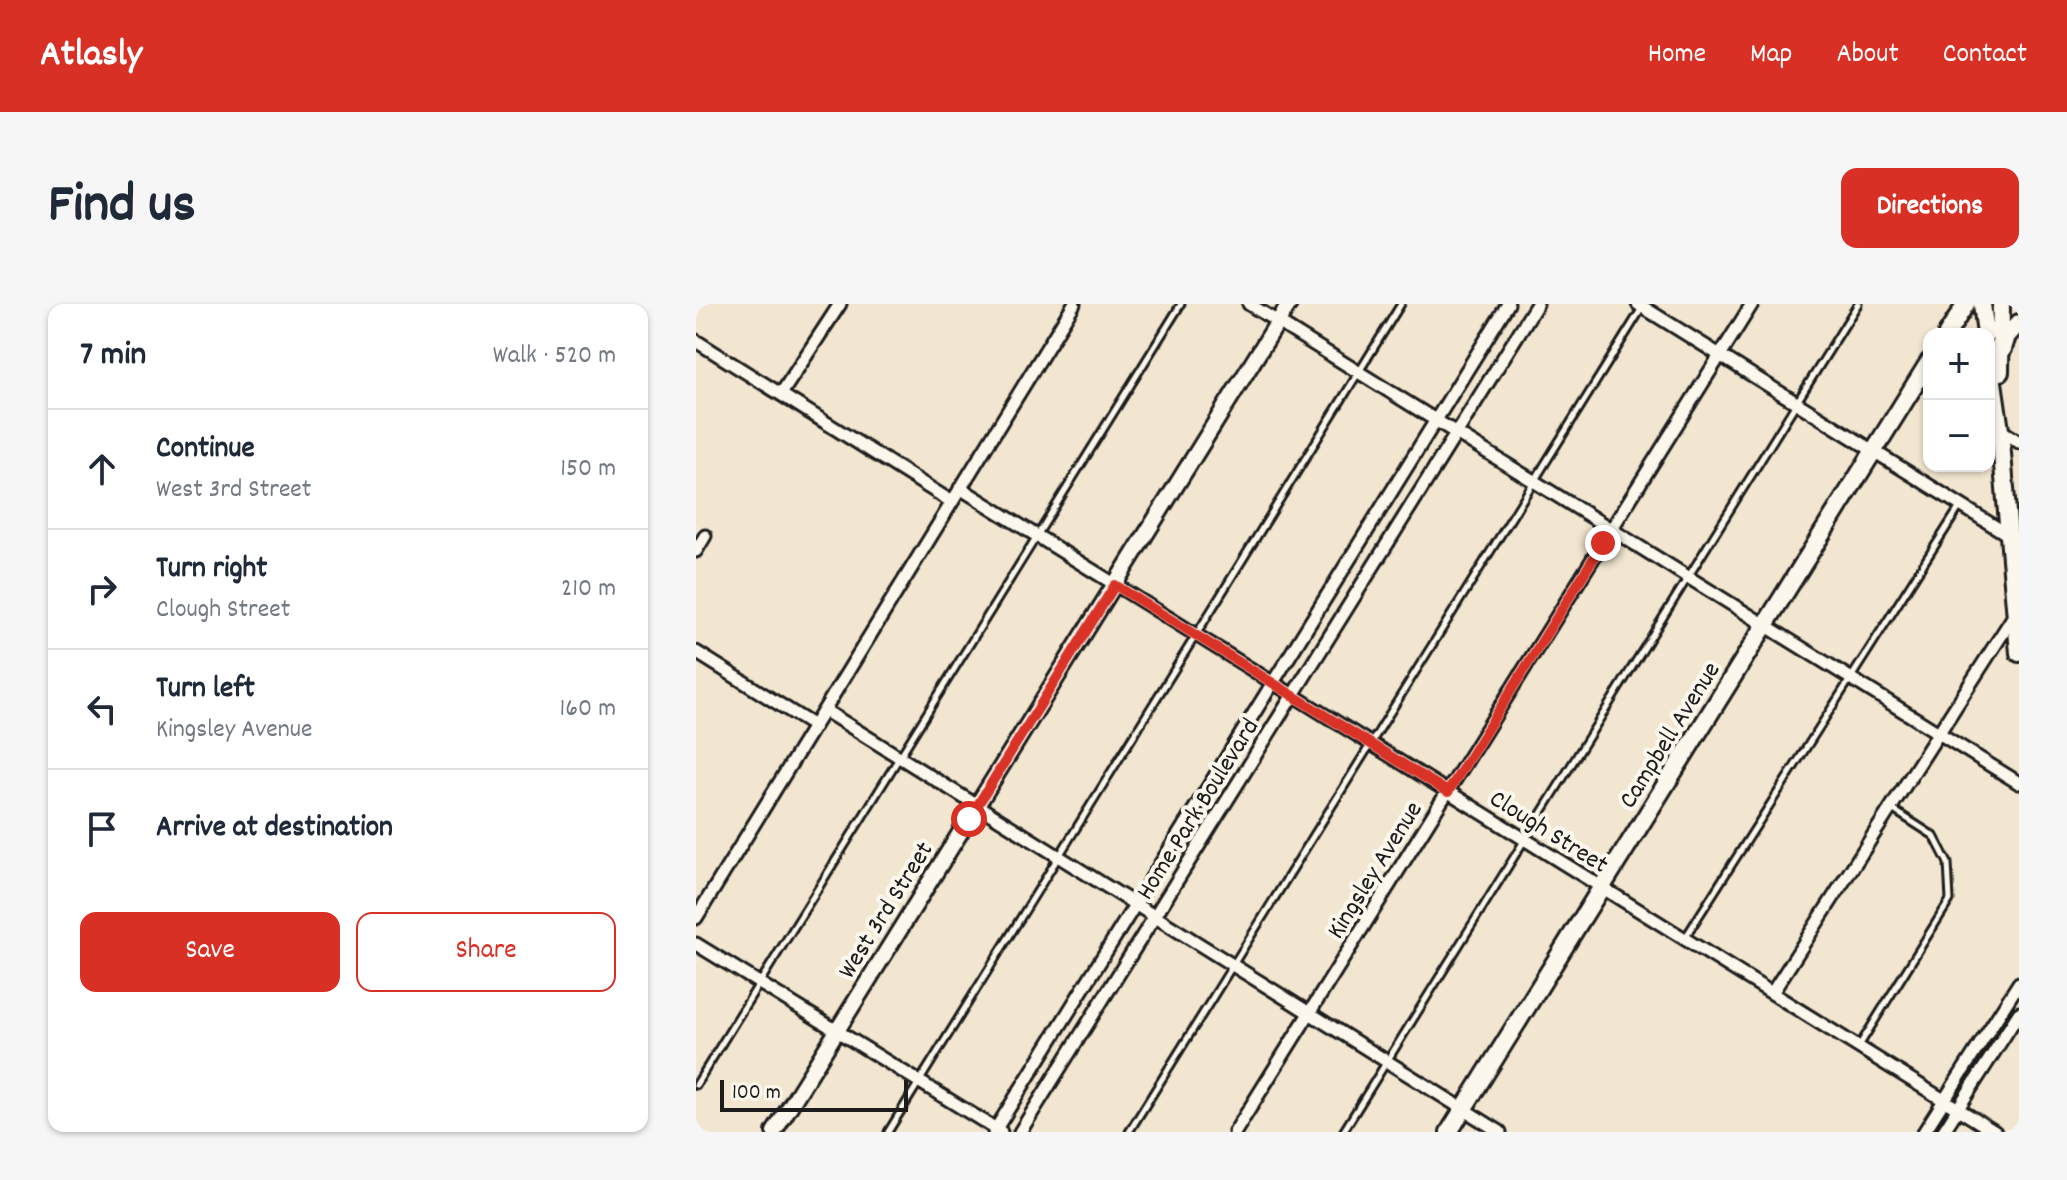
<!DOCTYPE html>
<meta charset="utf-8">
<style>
body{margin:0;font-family:Dekko,sans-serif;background:#f6f6f7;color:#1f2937}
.controls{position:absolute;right:24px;top:24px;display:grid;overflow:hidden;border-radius:16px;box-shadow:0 2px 6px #0004}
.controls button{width:72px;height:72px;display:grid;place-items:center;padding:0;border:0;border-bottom:2px solid #e0e1e3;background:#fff;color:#1f2937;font:40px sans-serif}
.scale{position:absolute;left:24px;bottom:20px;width:188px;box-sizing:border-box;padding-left:8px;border:4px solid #1c1c1c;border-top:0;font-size:22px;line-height:28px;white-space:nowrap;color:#1c1c1c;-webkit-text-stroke:6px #fbf7ec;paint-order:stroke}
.stop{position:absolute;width:24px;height:24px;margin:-18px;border:6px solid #d93025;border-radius:50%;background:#fff}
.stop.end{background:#d93025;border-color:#fff;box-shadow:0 2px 8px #0008}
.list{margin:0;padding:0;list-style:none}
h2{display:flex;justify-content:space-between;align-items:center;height:104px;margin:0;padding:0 32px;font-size:34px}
h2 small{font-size:26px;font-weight:400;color:#747a83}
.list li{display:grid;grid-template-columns:52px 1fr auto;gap:24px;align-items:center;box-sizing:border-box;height:120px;padding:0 32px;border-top:2px solid #e0e1e3}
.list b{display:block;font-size:30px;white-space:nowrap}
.list p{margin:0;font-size:26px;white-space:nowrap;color:#747a83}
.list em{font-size:26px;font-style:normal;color:#747a83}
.actions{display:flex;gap:16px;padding:24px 32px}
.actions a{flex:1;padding:18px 0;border:2px solid #d93025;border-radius:16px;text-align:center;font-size:28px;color:#d93025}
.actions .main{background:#d93025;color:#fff}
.icon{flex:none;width:44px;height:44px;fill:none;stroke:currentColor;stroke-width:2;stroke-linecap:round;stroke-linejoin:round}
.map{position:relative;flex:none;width:1323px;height:828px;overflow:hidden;border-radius:16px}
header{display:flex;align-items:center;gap:48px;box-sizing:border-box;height:112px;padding:0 40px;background:#d93025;color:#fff}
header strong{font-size:38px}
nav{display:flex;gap:44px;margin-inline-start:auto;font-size:28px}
.intro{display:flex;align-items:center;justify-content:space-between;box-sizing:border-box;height:192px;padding:0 48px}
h1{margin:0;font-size:56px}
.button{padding:20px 36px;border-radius:16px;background:#d93025;color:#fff;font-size:28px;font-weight:700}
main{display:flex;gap:48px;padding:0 48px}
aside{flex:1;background:#fff;border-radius:16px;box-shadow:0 2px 6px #0004}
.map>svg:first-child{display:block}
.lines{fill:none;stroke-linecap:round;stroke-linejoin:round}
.service-casing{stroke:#1c1c1c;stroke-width:11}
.minor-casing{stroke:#1c1c1c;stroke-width:17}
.tertiary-casing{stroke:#1c1c1c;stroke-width:20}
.secondary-casing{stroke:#1c1c1c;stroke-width:22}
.service{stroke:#fbf7ec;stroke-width:5}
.minor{stroke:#fbf7ec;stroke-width:11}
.tertiary{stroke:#fbf7ec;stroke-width:14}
.secondary{stroke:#fbf7ec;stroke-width:16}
.route{stroke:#d93025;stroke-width:10}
.labels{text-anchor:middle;stroke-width:8;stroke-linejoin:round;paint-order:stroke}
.street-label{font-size:26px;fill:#1c1c1c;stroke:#fbf7ec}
</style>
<header>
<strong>Atlasly</strong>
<nav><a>Home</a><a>Map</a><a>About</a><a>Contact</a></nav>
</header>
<div class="intro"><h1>Find us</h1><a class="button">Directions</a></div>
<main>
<aside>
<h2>7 min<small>Walk · 520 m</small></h2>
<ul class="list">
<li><svg class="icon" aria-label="ahead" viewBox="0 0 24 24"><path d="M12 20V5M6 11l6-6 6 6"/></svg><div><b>Continue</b><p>West 3rd Street</p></div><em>150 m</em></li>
<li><svg class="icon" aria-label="right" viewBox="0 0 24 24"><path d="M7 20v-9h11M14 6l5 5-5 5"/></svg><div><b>Turn right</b><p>Clough Street</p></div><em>210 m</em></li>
<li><svg class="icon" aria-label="left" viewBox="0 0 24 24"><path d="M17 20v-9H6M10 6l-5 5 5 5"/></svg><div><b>Turn left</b><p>Kingsley Avenue</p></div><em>160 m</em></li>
<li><svg class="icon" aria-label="arrive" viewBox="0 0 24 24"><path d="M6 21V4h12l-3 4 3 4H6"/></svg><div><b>Arrive at destination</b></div></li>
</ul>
<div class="actions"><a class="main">Save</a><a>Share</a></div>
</aside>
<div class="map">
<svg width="1323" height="828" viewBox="0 0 1323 828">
<rect width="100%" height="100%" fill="#f2e6d0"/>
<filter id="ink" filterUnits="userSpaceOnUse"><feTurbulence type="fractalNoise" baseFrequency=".0125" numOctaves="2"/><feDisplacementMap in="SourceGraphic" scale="16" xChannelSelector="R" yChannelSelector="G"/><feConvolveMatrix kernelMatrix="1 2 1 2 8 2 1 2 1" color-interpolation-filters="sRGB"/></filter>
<g filter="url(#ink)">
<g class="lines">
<defs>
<path id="service" d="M989,634L1265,201
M1163,742L1254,596L1252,559L1238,532L1196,505
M0,781L485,0
M192,828L705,0
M433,828L946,4
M647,828L1162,0"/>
<path id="minor" d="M553,0L1323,479
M942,0L1314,232
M0,37L256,198
M85,90L144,0
M1304,126L1323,138
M264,184L1299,828
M0,247L9,232
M0,348L118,422
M128,406L804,828
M0,614L378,0
M0,640L305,828
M1076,689L1319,310
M298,828L812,0
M324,828L841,0
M539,828L1056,0
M1228,828L1323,679
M1247,828L1323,709"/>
<path id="tertiary" d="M78,828L593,0"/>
<path id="secondary" d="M1286,0L1290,30
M1251,30L1270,0
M1307,45L1311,32L1323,19
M1293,51L1304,126L1323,349
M1304,68L1305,0
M753,828L1233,58"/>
</defs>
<use href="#service" class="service-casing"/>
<use href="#minor" class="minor-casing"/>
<use href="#tertiary" class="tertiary-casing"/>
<use href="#secondary" class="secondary-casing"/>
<use href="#service" class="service"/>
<use href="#minor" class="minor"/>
<use href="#tertiary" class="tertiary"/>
<use href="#secondary" class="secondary"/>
</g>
</g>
<g class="lines" filter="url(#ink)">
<path class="route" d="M273,515L419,281L752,488L907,239"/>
</g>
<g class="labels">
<g class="street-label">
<text transform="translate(972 430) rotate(-58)" y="9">Campbell Avenue</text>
<text transform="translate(500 504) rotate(-58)" y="9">Home Park Boulevard</text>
<text transform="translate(854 526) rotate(32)" y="9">Clough Street</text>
<text transform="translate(677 565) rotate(-58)" y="9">Kingsley Avenue</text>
<text transform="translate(188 605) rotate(-58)" y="9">West 3rd Street</text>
</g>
</g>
</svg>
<div class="controls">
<button>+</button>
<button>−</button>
</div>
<div class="scale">100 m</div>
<div class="stop" style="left:273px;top:515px"></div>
<div class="stop end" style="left:907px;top:239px"></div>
</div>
</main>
